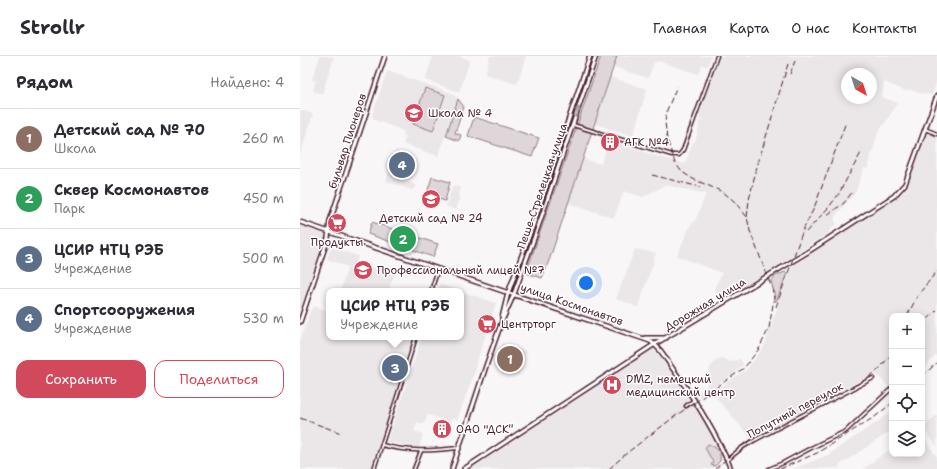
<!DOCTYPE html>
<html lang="ru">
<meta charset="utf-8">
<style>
body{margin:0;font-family:"Shantell Sans",sans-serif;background:#f7f7f7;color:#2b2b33}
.controls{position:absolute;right:12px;bottom:12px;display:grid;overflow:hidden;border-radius:8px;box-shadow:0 2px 10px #0003}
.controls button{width:36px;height:36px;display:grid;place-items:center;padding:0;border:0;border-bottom:1px solid #e1e1e2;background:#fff;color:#2b2b33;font:20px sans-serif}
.compass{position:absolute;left:541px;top:12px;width:36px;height:36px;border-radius:50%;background:#fff;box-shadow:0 2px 10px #0003;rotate:141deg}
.you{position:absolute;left:286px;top:227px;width:14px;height:14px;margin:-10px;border:3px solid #fff;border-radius:50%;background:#1a73e8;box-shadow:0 0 0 6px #1a73e833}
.badge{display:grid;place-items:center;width:26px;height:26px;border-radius:50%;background:#d1495b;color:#fff;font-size:13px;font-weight:700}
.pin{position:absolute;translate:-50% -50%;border:2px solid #fff;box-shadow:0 1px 4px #0006}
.popup{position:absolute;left:26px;top:232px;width:138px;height:52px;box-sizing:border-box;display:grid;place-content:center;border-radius:8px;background:#fff;filter:drop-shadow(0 1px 3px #0005);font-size:13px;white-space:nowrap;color:#7c7c81}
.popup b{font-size:15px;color:#2b2b33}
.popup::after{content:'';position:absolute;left:50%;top:100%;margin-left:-8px;border:8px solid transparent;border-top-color:#fff}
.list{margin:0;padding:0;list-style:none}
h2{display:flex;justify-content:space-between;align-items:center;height:52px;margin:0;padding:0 16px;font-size:17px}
h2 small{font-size:13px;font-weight:400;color:#7c7c81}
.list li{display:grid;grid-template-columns:26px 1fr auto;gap:12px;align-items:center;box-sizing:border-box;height:60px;padding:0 16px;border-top:1px solid #e1e1e2}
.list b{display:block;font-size:15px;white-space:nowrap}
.list p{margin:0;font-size:13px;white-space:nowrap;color:#7c7c81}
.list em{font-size:13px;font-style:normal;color:#7c7c81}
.actions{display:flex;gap:8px;padding:12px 16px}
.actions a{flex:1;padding:9px 0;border:1px solid #d1495b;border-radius:12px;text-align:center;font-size:14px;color:#d1495b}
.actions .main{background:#d1495b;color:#fff}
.icon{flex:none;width:22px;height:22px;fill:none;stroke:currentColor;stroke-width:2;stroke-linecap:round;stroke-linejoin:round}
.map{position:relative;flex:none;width:637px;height:413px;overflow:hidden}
header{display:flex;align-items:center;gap:24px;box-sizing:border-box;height:56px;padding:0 20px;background:#fff;border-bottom:1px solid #e1e1e2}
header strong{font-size:19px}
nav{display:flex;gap:22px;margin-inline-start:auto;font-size:14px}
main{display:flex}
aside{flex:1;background:#fff}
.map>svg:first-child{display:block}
.built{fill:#ebe6e8;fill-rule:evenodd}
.green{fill:#ded6d9;stroke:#947a82}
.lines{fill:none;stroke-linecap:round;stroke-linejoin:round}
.street-casing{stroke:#4a1f2b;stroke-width:5}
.secondary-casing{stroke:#4a1f2b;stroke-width:6}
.street{stroke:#fff;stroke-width:2}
.secondary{stroke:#fff;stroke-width:3}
.rail{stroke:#4a1f2b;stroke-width:1;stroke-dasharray:6 3;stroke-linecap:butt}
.oneway{fill:#ae9aa0}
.labels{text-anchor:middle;stroke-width:3;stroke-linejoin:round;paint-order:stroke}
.poi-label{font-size:11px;fill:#4a1f2b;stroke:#fff;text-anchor:start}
.street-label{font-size:11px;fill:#4a1f2b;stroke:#fff}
</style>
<header>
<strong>Strollr</strong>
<nav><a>Главная</a><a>Карта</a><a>О нас</a><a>Контакты</a></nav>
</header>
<main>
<aside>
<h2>Рядом<small>Найдено: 4</small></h2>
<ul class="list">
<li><span class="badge" style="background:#8d6e63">1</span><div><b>Детский сад № 70</b><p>Школа</p></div><em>260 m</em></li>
<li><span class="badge" style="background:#2e9e5b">2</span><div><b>Сквер Космонавтов</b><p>Парк</p></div><em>450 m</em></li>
<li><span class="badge" style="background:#5c6f8a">3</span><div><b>ЦСИР НТЦ РЭБ</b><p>Учреждение</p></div><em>500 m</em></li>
<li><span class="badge" style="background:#5c6f8a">4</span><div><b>Спортсооружения</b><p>Учреждение</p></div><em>530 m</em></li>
</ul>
<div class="actions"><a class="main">Сохранить</a><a>Поделиться</a></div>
</aside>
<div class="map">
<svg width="637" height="413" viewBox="0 0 637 413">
<rect width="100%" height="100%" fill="#f8f6f7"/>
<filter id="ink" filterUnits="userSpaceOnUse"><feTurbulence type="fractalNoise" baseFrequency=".025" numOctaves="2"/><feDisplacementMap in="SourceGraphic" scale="8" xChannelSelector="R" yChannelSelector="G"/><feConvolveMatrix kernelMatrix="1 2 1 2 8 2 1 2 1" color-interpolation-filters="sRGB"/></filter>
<g filter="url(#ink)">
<path class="built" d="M20,0L34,1L22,38L13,35L16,25L12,23Z
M133,0H158L170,4L159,36L125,24Z
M190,0H226L217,28L185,18Z
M317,0H411L408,10L402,9L398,18L358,5L354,7L348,22L314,11Z
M420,0H637V24L632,39L619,37L609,33L606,35L584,26L582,41L598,47L578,77L567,113L564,112L555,137L535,160V166L537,168L531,172L529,177L422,245L414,233L422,217L377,200L391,168L394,167L396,163L406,138L365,129L343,141L324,135L314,162L268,147L283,103L301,108L309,84L314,85L350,98L385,108L393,86H395L399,72L398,71L400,64H404L399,61L411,24H412ZM547,18H571V42H547Z
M87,15L152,37L158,43L138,100L103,88L106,80L103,79L104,75L75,64L72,60Z
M310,21L347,33L333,80L295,68Z
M0,54L13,58L0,99Z
M627,75L637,79V298L622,314V260H592V334L576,318L560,325L544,334V333L529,342L451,382L412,337L447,313L464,291L491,211L606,134Z
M96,95L111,102L104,124L115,129V131L112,134L86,125Z
M153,129L161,132L159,138L160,141L156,154L146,150Z
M0,168L23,176L25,180L0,255Z
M31,191L58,200L56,206L94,219L89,232L97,235H40L48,211L27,203Z
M335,193L356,197L353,206L354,208L352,210L338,251L316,243Z
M139,228L196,247L175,311L176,312L157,364L152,362L151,365H147L128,359L124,368L117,366L114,375L123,378L119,392L87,386L122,281H161V235H137Z
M14,250L29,255V281H113L71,413H0V285L11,253H13Z
M202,288L226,295L218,319L195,311Z
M354,292L413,378L424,402L412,413H171Z
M422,302L431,306L440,303L443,308L436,316L400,341L397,338L409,327L410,311L417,304Z
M592,356V374L541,408L538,412L493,413L528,399Z
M637,359V390L622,371Z
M622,380L637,401V413H563L592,392V398H622Z"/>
<path class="green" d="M301,0H317L250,202L242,222L226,217Z
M125,32L145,39L133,75L113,68Z
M158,43L164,51L155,77L161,79L159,85L146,80Z
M174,61L239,82L232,101L168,80Z
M132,121L150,126L145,145L136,142L137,140L127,137Z
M72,166L138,188L133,201L68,178Z
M485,216L487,217L477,244L475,246L474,236L471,225L475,220Z
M408,388C417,392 421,394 420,405L415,410L411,409L413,406L405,392Z"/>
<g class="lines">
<defs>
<path id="street" d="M273,69L372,99H379L383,94L417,0
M625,73L637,78
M131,235L138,213
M386,350L394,344
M82,389C108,396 130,395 158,392
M427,404L443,391L455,384L573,322
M74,413L116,281
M114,413L121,395
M469,413L483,407L511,392L546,375L592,332"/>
<path id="secondary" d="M0,166L350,285C360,291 366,303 373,313C396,345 416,377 431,413
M202,262L208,237L232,172L290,0
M0,266L28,182L30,165L85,0
M345,282H366
M152,413L186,310L202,265L214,238L237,174L296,0
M164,413L355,288L506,197L594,140L605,128L637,40"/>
</defs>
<use href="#street" class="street-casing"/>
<use href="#secondary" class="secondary-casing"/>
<use href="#street" class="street"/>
<use href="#secondary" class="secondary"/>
<path class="rail" d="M490,18L495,5
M352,119L400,131
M527,159L544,147L553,135
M447,161L449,144L456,114L488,8
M506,176L529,151L538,139L562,95
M476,251L503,174L514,152L546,66
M607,260L618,239L637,215
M622,269L637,254
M622,320L637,307
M0,362L41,377
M309,413L328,396L374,361L444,312L459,293L469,272L474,243L472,232L450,175L447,161L434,145L423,136L393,123L382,116L375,107L367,83L365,66L367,54L377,30
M415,413L438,393L449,385L565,324L577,315L592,298
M480,413L517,397L576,360L592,347"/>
</g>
<defs><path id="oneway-solid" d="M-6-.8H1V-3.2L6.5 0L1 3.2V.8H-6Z"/></defs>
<use class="oneway" href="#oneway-solid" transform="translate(277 56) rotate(-72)"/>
</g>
<defs>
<symbol id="school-disc" viewBox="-11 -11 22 22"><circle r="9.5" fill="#d1495b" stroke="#fff"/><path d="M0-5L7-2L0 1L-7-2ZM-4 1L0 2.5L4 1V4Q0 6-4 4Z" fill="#fff"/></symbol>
<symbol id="building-disc" viewBox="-11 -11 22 22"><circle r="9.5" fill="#d1495b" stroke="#fff"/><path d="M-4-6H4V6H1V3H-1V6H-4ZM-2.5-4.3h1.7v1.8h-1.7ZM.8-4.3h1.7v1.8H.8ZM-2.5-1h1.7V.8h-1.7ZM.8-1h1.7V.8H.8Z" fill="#fff"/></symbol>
<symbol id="supermarket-disc" viewBox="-11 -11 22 22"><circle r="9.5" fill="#d1495b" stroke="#fff"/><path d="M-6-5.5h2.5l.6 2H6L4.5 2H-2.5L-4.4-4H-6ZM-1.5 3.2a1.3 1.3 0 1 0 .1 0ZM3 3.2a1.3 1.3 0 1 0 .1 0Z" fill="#fff"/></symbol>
<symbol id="university-disc" viewBox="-11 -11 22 22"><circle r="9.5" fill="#d1495b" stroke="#fff"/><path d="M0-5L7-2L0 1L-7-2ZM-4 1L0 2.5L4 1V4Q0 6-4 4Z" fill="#fff"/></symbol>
<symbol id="hospital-disc" viewBox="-11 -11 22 22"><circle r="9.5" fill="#d1495b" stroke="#fff"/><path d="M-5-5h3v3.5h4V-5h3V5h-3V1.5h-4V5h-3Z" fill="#fff"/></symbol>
</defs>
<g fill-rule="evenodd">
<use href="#school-disc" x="103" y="46" width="22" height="22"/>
<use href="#building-disc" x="299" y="75" width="22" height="22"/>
<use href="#school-disc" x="120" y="132" width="22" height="22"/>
<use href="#supermarket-disc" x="26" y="156" width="22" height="22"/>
<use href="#university-disc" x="52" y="203" width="22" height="22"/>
<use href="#supermarket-disc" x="176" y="257" width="22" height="22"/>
<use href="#hospital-disc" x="301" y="318" width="22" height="22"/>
<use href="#building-disc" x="131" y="362" width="22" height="22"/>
</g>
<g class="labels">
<g class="poi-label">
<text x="128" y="61">Школа № 4</text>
<text x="324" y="90">АГК №4</text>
<text x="131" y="166" text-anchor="middle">Детский сад № 24</text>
<text x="37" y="190" text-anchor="middle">Продукты</text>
<text x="77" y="218">Профессиональный лицей №7</text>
<text x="201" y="272">Центрторг</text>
<text x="326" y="327">DMZ, немецкий<tspan x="326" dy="13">медицинский центр</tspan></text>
<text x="156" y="377">ОАО "ДСК"</text>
</g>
<g class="street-label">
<text transform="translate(47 85) rotate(-72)" y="4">бульвар Пионеров</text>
<text transform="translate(242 130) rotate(-71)" y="4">Пеше-Стрелецкая улица</text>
<text transform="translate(272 248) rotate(19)" y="4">улица Космонавтов</text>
<text transform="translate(405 248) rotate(-31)" y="4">Дорожная улица</text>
<text transform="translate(495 354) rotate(-28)" y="4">Попутный переулок</text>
</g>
</g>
</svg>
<div class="controls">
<button>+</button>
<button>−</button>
<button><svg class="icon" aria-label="locate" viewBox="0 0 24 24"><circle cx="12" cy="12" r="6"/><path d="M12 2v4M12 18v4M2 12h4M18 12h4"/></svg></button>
<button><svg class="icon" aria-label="layers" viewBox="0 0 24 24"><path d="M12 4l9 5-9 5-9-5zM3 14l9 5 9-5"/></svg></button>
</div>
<svg class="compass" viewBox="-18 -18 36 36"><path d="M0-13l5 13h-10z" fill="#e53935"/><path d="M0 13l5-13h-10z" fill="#7c7c81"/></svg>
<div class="you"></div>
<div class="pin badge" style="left:210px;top:303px;background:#8d6e63">1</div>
<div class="pin badge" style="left:103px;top:183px;background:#2e9e5b">2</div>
<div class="pin badge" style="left:95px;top:312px;background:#5c6f8a">3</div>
<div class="popup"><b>ЦСИР НТЦ РЭБ</b>Учреждение</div>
<div class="pin badge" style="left:102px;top:109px;background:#5c6f8a">4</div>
</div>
</main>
